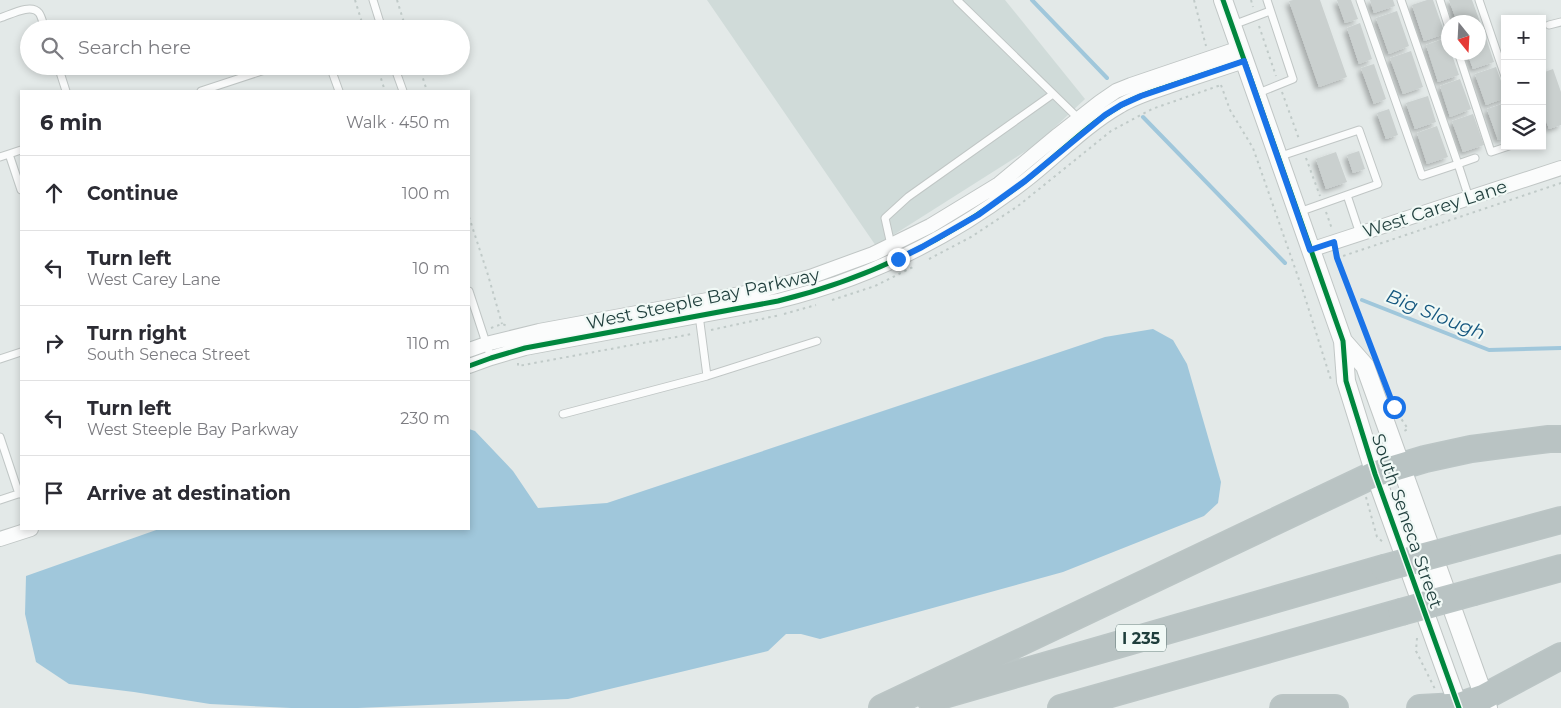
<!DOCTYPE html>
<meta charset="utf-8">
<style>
body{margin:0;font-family:Montserrat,sans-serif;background:#f7f7f7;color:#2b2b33}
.controls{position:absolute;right:15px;top:15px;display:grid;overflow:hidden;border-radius:0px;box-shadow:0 2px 8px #0003}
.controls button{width:45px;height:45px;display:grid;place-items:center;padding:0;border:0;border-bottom:1px solid #e1e1e2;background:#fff;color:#2b2b33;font:25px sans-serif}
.compass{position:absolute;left:1441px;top:15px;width:45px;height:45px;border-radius:50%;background:#fff;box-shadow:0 2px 8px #0003;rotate:162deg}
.stop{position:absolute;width:15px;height:15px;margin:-11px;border:4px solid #1a73e8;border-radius:50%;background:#fff}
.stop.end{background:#1a73e8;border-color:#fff;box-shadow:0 1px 5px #0008}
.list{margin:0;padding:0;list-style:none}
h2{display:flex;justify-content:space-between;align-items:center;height:65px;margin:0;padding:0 20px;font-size:21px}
h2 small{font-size:16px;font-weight:400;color:#7c7c81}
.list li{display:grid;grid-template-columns:32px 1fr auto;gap:15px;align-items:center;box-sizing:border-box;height:75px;padding:0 20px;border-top:1px solid #e1e1e2}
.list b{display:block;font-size:19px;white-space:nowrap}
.list p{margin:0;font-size:16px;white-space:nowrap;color:#7c7c81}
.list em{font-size:16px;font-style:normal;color:#7c7c81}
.icon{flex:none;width:28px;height:28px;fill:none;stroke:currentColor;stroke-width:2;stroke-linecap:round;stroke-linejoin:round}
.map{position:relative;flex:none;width:1561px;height:708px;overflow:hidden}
.search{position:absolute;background:#fff;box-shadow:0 2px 8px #0003;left:20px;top:20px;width:450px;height:55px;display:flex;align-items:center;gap:12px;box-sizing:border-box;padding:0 18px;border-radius:28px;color:#7c7c81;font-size:19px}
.panel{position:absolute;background:#fff;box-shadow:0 2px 8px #0003;left:20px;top:90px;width:450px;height:440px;border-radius:0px}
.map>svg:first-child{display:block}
.built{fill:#d0dbd9}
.water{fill:#a0c7db}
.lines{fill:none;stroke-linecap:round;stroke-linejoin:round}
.stream{stroke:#a0c7db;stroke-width:4}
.building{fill:#cad0cf;filter:url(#shadow)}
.service-casing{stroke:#c0c6c5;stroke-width:9}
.minor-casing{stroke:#c0c6c5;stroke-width:16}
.tertiary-casing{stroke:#c0c6c5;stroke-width:20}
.motorway-casing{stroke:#bbc5c5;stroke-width:28}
.path{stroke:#c0cac8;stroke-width:2;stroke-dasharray:2.5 4;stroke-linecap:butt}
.service{stroke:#fbfcfc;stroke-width:7}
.minor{stroke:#fbfcfc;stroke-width:14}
.tertiary{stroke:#fbfcfc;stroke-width:18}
.motorway{stroke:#b9c3c3;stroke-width:25}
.motorway-bridge-casing{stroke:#bbc5c5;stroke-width:28;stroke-linecap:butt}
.motorway-bridge{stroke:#b9c3c3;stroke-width:25}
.cycleway-casing{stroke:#f1f9f6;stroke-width:8}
.cycleway{stroke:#00873e;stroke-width:5}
.route{stroke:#1a73e8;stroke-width:6}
.labels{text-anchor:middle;stroke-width:4.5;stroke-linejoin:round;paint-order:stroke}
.shield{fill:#f1f9f6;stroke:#5e7674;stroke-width:1}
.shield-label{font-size:16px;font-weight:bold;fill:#1f3e3c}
.street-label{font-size:18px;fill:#1f3e3c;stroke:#f1f9f6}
.water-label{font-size:19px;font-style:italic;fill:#15577f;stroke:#f1f9f6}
</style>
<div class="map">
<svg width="1561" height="708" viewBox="0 0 1561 708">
<defs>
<filter id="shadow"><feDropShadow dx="-3.5" dy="3.5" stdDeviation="2.5" flood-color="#0004"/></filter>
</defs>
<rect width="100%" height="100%" fill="#e3e9e8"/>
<path class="built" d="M707,0H1005L1085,99L1037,144L876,246Z"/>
<path class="water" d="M1153,329L1173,340L1187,364L1221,482L1218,503L1204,516L1063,572L820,639L801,634H786L768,651L568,699L358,708H291L210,704L134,692L69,684L36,662L25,614L26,576L159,529H469V429L475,431L513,471L538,508L607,503L1105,337Z"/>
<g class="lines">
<path class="stream" d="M1032,0L1107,78
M1143,117L1285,263
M1362,300L1489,350L1561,348"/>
</g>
<path class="building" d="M1293,0H1320L1347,77L1319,87L1289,1Z
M1337,0H1351L1358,19L1345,23Z
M1370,0H1393L1395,6L1374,13Z
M1427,0H1433L1445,34L1424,41L1412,5Z
M1449,0H1472L1480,22H1457Z
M1397,11L1409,46L1389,54L1376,18Z
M1360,23L1372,59L1359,64L1347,28Z
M1482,26L1494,62L1473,69L1467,52H1478V27Z
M1446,38L1448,45V52H1451L1459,75L1438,82L1426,45Z
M1411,51L1423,87L1403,94L1390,58Z
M1374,64L1386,99L1374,104L1361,68Z
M1496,67L1505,92V98L1486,105L1475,74Z
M1553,69L1561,92V125L1549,129L1542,109V73Z
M1460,79L1471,109L1450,117L1440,86Z
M1428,96L1436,122L1415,129L1406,103Z
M1505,103V137L1498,140L1487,109Z
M1389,109L1398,135L1386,139L1377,113Z
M1473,114L1484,145L1463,152L1452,121Z
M1437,126L1448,157L1427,164L1417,133Z
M1359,151L1365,169L1353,173L1347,155Z
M1336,152L1347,182L1326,189L1316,159Z"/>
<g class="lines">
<defs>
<path id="service" d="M373,0L382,29
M957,0L1079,119
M1360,0L1422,176L1458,164L1469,198
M1401,0L1458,164L1475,158
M1440,0L1448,25
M1479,0L1505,76
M0,18C10,15 31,3 39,13C42,17 43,24 45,29
M1233,25L1270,11
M1549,25L1561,22
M1458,52L1491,152L1509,146
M58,66L66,91
M330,66L339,91
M394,66L403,91
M201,91L277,66
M1256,94L1293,79L1267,0
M21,150L9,154L21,190
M0,157L9,154
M1278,157L1359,130L1378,184L1299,212
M1347,195L1360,234
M898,259L891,245L885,218L908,197L1053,94
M469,291L491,358
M699,315L707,376
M0,359L21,352
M563,414L707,376L817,341
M0,437L19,494
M0,500L21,493"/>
<path id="minor" d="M1310,250L1561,168
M469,350L486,344L539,331L762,290L810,277L873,254L930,226L999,184L1058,135L1100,102L1116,91L1131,85L1240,48
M469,366L491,358L525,348L778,301C868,279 951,238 1025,181C1056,157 1085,126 1120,106C1136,96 1155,91 1172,85C1196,77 1220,69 1244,61
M0,539L31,529"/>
<path id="tertiary" d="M1223,0L1343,341L1346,381L1375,474L1459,708
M1343,341L1365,366L1488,708"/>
<path id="motorway" d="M1458,548L1561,520
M1474,592L1561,568
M930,699L1384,568
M882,708L1375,474L1425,459L1471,449L1549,439H1561
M1061,708L1401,612
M1283,708H1335
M1420,708L1458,706L1484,697L1561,656"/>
</defs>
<use href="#service" class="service-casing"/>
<use href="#minor" class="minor-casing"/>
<use href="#tertiary" class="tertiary-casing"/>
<use href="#motorway" class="motorway-casing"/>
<path class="path" d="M355,0L364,29
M397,0L406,29
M1194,0L1206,46
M1251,0L1253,7
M1259,26L1276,76
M377,66L385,91
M419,66L427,91
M1221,85L1230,110L1253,148L1303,291L1331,380
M1282,92L1299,139
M1306,158L1320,196
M1326,212L1332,229
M469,217L488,275L502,324
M1337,255L1373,351
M1337,258L1561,183
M929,259L971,237L1018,206L1111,131L1152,109L1221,85
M832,300L875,286L913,267
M784,314L816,305
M491,328L502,324L508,326
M711,330L780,315
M518,363V366L692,334
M1398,414L1408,429L1404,431
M1366,497L1377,537L1384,543
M1417,638L1416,651L1435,689"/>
<use href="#service" class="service"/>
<use href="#minor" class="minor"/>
<use href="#tertiary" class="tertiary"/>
<use href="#motorway" class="motorway"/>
<defs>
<path id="motorway-bridge" d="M1384,568L1458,548
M1401,612L1474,592"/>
</defs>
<use href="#motorway-bridge" class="motorway-bridge-casing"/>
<use href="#motorway-bridge" class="motorway-bridge"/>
<defs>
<path id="cycleway" d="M1223,0L1343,341L1346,381L1375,474L1459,708
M469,366L491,358L525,348L778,301C868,279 951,238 1025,181C1056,157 1085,126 1120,106C1136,96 1155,91 1172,85C1196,77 1220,69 1244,61"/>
</defs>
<use href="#cycleway" class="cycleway-casing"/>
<use href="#cycleway" class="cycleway"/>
</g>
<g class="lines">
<path class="route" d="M898,259L922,247L978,215L1025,181L1105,115L1121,105L1141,96L1244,61L1310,250L1334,242L1337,258L1394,407"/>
</g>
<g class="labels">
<rect class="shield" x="1116" y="624.5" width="50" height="27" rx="4"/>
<g class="shield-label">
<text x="1141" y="644">I 235</text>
</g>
<g class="street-label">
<text transform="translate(1435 209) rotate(-18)" y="6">West Carey Lane</text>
<text transform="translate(703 299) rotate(-12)" y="6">West Steeple Bay Parkway</text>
<text transform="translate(1407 521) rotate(71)" y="6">South Seneca Street</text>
</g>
<g class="water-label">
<text transform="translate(1436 314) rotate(22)" y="7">Big Slough</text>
</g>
</g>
</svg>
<div class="controls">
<button>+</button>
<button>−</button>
<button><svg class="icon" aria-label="layers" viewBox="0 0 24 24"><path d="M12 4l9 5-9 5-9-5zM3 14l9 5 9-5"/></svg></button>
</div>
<svg class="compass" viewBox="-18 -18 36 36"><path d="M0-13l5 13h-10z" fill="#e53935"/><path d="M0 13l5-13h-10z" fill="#7c7c81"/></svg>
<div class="stop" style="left:1394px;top:407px"></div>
<div class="stop end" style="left:898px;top:259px"></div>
<div class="search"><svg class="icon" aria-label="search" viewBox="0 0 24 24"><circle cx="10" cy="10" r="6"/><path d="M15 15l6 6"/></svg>Search here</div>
<section class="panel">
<h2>6 min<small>Walk · 450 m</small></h2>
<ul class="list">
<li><svg class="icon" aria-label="ahead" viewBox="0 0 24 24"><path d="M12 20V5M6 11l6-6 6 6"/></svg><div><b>Continue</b></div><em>100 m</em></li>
<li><svg class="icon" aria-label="left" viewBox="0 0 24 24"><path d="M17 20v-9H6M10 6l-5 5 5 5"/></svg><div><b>Turn left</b><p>West Carey Lane</p></div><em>10 m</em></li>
<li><svg class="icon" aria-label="right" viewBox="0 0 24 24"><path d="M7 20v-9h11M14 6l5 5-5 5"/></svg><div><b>Turn right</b><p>South Seneca Street</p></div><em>110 m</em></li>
<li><svg class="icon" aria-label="left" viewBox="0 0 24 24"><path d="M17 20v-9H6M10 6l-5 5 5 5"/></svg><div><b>Turn left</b><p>West Steeple Bay Parkway</p></div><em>230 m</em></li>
<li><svg class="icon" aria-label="arrive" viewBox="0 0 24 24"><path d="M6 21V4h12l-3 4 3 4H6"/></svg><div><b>Arrive at destination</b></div></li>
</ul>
</section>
</div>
